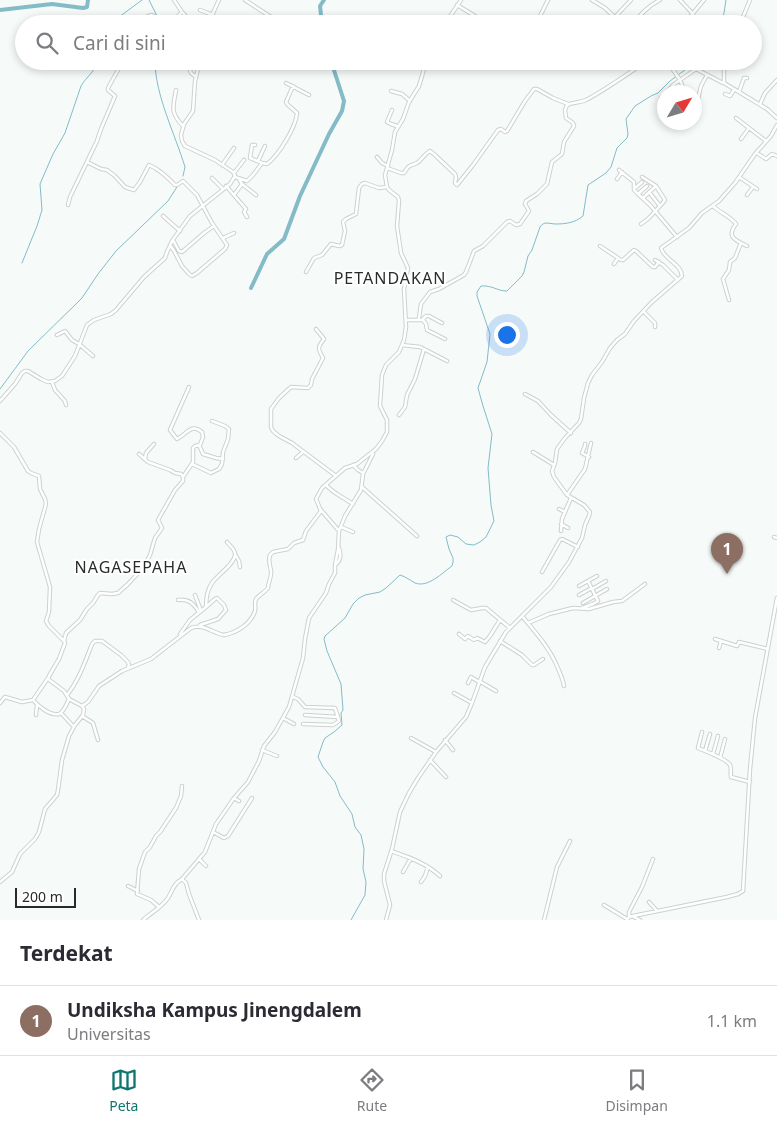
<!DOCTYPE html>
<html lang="id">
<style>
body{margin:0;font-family:"Noto Sans",sans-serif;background:#f2f2f3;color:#2b2b33}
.compass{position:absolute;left:657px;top:85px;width:45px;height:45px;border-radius:50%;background:#fff;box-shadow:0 2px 8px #0003;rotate:52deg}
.scale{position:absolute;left:15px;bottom:12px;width:61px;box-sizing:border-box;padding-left:5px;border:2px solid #292a2a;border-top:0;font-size:14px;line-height:18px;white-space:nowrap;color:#292a2a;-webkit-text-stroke:4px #fff;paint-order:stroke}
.you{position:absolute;left:506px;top:334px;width:18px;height:18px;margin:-12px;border:4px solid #fff;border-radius:50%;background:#1a73e8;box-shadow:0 0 0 8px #1a73e833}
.badge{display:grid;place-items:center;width:32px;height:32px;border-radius:50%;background:#0f766e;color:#fff;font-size:16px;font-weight:700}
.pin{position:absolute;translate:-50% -41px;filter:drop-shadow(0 1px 2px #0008)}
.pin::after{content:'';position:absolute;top:26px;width:18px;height:15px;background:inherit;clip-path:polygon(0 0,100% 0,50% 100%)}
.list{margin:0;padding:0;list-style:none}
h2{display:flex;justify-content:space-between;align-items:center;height:65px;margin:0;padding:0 20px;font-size:21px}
h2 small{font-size:16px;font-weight:400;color:#7c7c81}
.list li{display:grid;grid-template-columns:32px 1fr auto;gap:15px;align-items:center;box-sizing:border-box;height:70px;padding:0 20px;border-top:1px solid #e1e1e2}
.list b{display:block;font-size:19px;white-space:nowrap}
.list p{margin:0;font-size:16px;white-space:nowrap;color:#7c7c81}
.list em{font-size:16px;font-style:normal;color:#7c7c81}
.icon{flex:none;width:28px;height:28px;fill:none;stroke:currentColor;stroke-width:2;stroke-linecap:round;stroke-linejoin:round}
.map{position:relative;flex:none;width:777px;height:920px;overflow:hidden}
.search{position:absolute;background:#fff;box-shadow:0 2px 8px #0003;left:15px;right:15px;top:15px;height:55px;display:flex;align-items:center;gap:12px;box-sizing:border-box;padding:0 18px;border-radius:28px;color:#7c7c81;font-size:19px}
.sheet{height:135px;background:#fff}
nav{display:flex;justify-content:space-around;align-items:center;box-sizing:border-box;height:70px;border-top:1px solid #e1e1e2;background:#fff;font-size:14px;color:#7c7c81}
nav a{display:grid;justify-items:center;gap:2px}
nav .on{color:#0f766e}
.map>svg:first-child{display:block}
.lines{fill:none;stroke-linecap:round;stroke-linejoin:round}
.stream{stroke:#84bbc7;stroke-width:1}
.river{stroke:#84bbc7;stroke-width:4}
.minor-casing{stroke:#cdd1d0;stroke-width:4.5}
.minor{stroke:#fff;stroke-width:2.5}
.labels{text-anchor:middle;stroke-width:4;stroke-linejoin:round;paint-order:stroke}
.quarter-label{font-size:16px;letter-spacing:1px;fill:#282b2a;stroke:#fff}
</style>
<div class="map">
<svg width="777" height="920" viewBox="0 0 777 920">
<rect width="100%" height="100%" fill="#f6fbf9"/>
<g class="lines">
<path class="stream" d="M149,0L157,16
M112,24L115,20L142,0
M720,24L724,13L726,0
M155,61C155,95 175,134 185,167L183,176
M22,263L37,226L42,210L40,184L53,154L65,133L81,86C86,77 95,72 98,61
M0,389L28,351L82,298L98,274L116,251L168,201L177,187
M351,920L365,895L366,882L363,869L364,849L361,835L355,827L352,814L340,796L335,782L323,767L318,757L323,742L325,738L334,732L342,725L341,713L343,710L341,684L327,651L324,639L325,636L345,618L353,604L359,598L365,595L380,592L386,588L400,575C406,577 410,580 415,583C428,588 442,573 452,566L453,562V558L449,549L446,537L450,535L458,537L466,544L474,545L480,542L486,537L494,521L491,505L488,468L492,434L483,406L478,388L487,362L490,334L477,296V292L481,286C492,285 497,291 507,291L522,276L524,272L528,256L532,250L540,227C542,224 544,223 547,223C550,223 552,224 555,224C565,224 575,223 583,216L588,185L606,173L611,167L617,148L627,138L628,134L626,119L635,106L651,96L658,93L670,81L697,61"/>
<path class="river" d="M0,10L52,4L83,8L87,7L88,0
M322,24L320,6L324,0
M251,288L267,254L284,239L300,196L329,134L342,111L344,101L331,61"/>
<defs>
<path id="minor" d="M174,0L182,12L193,24
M245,0L271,17
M592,0L605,8L622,24
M680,0L693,14
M457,5L475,16
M200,10L213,15
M540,16L548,0
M615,17L631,0
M143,24L148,16L152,15L168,24
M170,24L182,12
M212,24L213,13L219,0
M241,24L243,19
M445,24L461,0
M633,24C641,14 648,6 660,0
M684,24L704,0
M740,24L750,0
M178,61C186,65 189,64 191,73L196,77
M667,61L680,80L685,92
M723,61L724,70V83L767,109L777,118
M170,68L174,61
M286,83L309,95
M176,90C173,107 170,113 183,126
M391,91L402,94L410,101
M667,92L673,85L696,69L723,83
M739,92L744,78H747
M725,94L730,96L734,90
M661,98L664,96
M695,104L698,99L701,86L707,75
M760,104L765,93L777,80
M392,110L387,122L391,124L397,126
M736,118L766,141
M741,139L749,128
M255,145H252L250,158L262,163L267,164C279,155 296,127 297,113L287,104L286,102L293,86
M757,153L766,159L772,154L777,156
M377,157L382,163L388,166
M258,161L265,146
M87,162L101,169L107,170L115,176L125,187L134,190L140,182L149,165C159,169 167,177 175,185H177L183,181L197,195L212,223L227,245L225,249L197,273L192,276L189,274L182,266L173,249L170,246
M222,165L234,148
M387,168L401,173H404C410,164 408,167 417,163C422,160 424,154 430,151L435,155L455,174L456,177L455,183L457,185L473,165L498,130L501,129L505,132L507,131L525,101L534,89H537L553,98L568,104
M619,170L634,182V189
M234,173L244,160
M235,177L247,181L253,175L262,163
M642,177L656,186L643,198
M739,177L757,189
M212,178L223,189
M239,179L242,184L256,195
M617,179L622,172
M226,186L246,209L244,212L247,217
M647,186L638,194L650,205L677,237
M656,186L665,200L661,205
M638,194L634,190V189L642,182
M234,195L242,184
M747,195L753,187
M68,205L70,197L97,141L101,129L115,96L108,90V88L123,61
M713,206C720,213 730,216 736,224C726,237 735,240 747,246
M163,216L180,231
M641,224L648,219L660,206L649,192
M223,238L234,233
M173,240L179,251L182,252L204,233L214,226
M600,246L621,260H623L634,250L636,251L653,267H655L659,262
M655,260L663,265L678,280
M614,264L618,258
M306,272L314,258L322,255L331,244L339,246L342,245L345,231L343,222L346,219L356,214L359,188L362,184L365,183L379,188L387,187
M729,300L723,279L729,270L730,262L735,258L741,243
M644,312L655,323V327
M406,320H418L419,318L421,304L430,292L439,289L464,275L466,272L474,251L483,246L507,222L510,221L516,225L520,224L529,211L525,204L526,201L537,194L547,184L552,162L562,154L564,142L574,126L573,123L566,118L565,110L567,105C573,102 579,103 586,100C607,89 627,74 647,61
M418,320H422L426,316H429L442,323
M423,320L426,324L427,330L445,339
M316,329L324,339C317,348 318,349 323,358L312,379L311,385L308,388L291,387L279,398L271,409V427L273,431L279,436L292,443L336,476
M57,335L65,331L72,340L79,344
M79,344L93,356
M402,345L420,347L447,361
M52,382L55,390L65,401L66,405
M525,394L538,401L551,415L571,433
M0,401L15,384L22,373L25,371H28L41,379L48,382L55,381L62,376L75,356L87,325L94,320L111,314L116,310L144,277L165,258L167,252L172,241L190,216L230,184L235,176L233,172L215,160L185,146L182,141L181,135L184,124L193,111L195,81L200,61
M399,415L405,407L407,395L415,379L424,349
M0,433L14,447L28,471L31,473L39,476L40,489L45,499L46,504L39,529L37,542L50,587L49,612L46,621L49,626L64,641L65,643L59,659L49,676L48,679L64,691L69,699L82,706
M585,444V446L582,453L589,457
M199,445L203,454L216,458L223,459
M533,452L554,465
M139,454L148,462L170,470L175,473L181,474L183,477
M296,458L303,452
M145,459L146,453L154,444
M192,464L211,473L219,469L222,464L223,452L228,439L229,429L225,426L212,421
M353,465L358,470L363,473
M326,485C334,494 343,497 353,504
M362,487L417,536
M567,495L585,469L591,443
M559,509L565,512
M321,510L339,531
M561,524L568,528
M341,527L353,532
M561,531L562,519L571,498
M774,537L777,538
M235,554L239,561L240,567
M335,565C341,561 341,554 339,548
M542,572L560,540L562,539L578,547
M579,586L597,576
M592,589L606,581
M195,595L201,611
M579,595L592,588
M178,600C189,599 193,603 199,612
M453,600L471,610L482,608H486L510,628
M583,603L607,589
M582,608L593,604L598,601L588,581
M522,616C535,632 549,647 557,666C560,673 563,679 564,686
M528,623L549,614L573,608L589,609L613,602L622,601L645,584
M200,625L218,619L226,610L224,605L217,598L215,599L206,607
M180,634L190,620L206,607C206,599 207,590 212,583C217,575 234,565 235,555C236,550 230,546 227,542
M459,634L465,639L468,636L474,640L477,638L485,642L490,636L500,620
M715,639L737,646L739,642L768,649
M64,641L66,633L80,620L87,609L93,603L98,595L100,593L112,594L118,593L127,585L143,568L150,555L155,538L162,528L158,520L175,490L183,481V477L193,462V448L195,446L200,445L203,437L202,432C191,423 187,434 177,439L170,430L189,387
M500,641L522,655L532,665H534L543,659
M719,648L721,641
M479,681L496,691
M468,683L471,677L479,682
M454,693L472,703
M67,695C79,680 85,662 92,644L95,641H102L121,655L128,662L129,665L128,668
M293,697L298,699L305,707L335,708L338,717L305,715
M33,700C38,706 50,716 59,714C64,712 67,703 69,699
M0,703L5,697L22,702L33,700L48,678
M82,706L88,702L99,686L122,671L151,659L191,628C203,623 212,633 224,635C236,633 251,624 255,611C256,607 254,603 256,599C259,595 265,592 268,588C268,582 272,577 271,571C270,565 268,561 270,555L273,552L288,549L294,543L303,540L306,531L321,511L316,499L322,488L345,468L357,464L376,449L382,441L387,432V420L380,406L382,375L386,365L399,352L404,340L406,327L404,289L408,268L401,253L400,246L397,226L399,201L398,197L389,190L387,187L385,175L392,150L395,132L403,119L409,102L419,86L422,76L426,61
M61,713L74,727
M36,715L37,705
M82,716L93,723L98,740
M283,718L294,724
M303,724L333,725L339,721L338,717
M702,732L698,748C705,751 727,759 730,765C732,768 730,774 731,777L750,782
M411,738L436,752
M445,740L453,750
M262,750L277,756
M705,751L710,734
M713,754L718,736
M720,758L725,739
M430,760L446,777
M234,798L239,801
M213,832L224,838L228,836L252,798
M391,851C408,857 426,863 440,876
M199,859L206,866
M403,872L411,858
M0,882L12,872L20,854L35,839L39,832L45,809L57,795L58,790L62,760L69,736L75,725L83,715L84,709L82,706
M421,882L425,876L428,867
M128,886L138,891
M649,902L657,911
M604,905L627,919
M159,907L151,900L137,894L139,869L145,852L150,847L156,836L160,832L176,808L181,796L182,786
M630,917L629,915V912L642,887L653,859
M634,917L640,920
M143,920C151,913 162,907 168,898C172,891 174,883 182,879
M199,920L189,894L186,883L182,879L205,852L216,824L234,798L248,782L259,761L264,746L275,732L289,707L303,658L305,639L309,618L326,593L329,584L335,573V565L338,550L339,531L345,516L361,490L363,474L373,454
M386,920L390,905L384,881V874L392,849L400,812L409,793L418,778L436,752L466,717L472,703L485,667L506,632L551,587L569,562L582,538L585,525L589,516L590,512L584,505L567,495L554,477L552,471L555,463L557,449L565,438L579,423L581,419L584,398L588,383L592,375L602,362L610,348L617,340L625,334L634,321L652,302L682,276C681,263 664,260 661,248L689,228L702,213L719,201L735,183L755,154L771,136L777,125
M544,920L557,867L570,841
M627,920L629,917L633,916L727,897L738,894L743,891L750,769L755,718L777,598"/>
</defs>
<use href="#minor" class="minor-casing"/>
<use href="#minor" class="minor"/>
</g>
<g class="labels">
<g class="quarter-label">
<text x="390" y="284">PETANDAKAN</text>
<text x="131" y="573">NAGASEPAHA</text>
</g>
</g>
</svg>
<svg class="compass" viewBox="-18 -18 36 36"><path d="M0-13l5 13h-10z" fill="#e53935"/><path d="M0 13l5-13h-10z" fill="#7c7c81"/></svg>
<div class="scale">200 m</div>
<div class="you"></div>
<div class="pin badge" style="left:727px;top:574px;background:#8d6e63">1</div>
<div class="search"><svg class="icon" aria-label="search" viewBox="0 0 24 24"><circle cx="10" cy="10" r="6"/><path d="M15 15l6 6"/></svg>Cari di sini</div>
</div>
<section class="sheet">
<h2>Terdekat<small></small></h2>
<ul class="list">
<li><span class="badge" style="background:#8d6e63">1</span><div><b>Undiksha Kampus Jinengdalem</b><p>Universitas</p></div><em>1.1 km</em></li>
</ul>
</section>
<nav>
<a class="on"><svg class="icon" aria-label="map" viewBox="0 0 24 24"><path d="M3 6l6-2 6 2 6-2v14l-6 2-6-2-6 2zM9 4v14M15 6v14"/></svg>Peta</a>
<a><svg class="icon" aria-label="directions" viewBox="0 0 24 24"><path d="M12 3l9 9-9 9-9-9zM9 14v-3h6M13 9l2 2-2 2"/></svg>Rute</a>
<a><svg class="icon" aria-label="saved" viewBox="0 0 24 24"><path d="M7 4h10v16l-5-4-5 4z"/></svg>Disimpan</a>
</nav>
